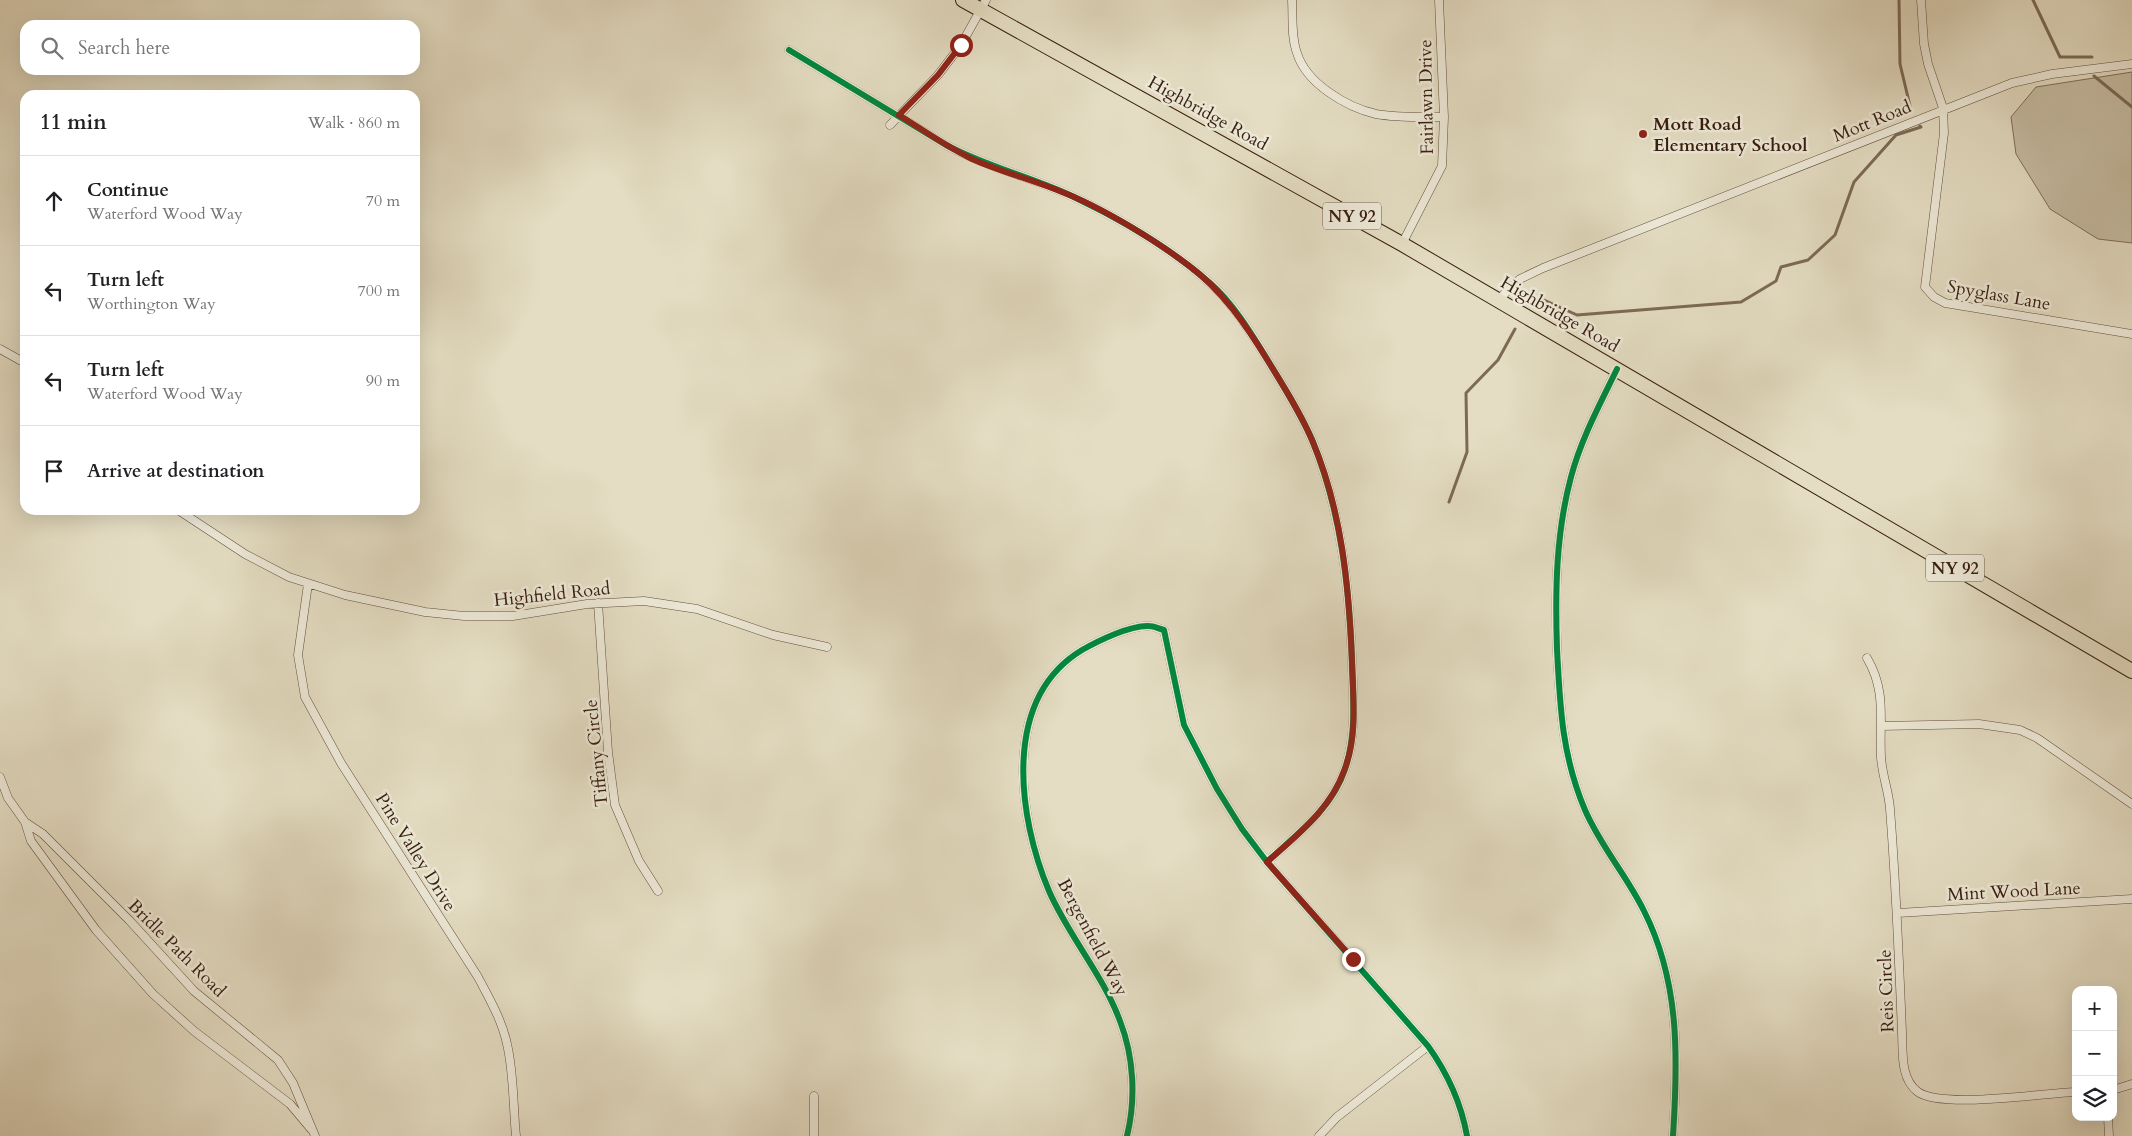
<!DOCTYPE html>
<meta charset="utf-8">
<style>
body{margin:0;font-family:Cardo,serif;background:#f2f2f2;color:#202124}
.controls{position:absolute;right:15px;bottom:15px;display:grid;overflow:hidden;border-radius:10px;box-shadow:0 5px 20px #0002}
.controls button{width:45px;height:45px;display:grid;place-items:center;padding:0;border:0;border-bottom:1px solid #e0e0e0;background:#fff;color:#202124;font:25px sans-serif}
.stop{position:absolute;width:15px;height:15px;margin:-11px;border:4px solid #8f2418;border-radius:50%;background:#fff}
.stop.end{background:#8f2418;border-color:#fff;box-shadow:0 1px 5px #0008}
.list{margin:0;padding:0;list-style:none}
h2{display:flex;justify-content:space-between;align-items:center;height:65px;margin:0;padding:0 20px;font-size:21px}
h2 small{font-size:16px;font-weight:400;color:#757577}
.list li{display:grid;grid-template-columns:32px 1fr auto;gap:15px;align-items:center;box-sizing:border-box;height:90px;padding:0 20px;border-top:1px solid #e0e0e0}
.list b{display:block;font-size:19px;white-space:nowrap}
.list p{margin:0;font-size:16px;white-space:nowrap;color:#757577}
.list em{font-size:16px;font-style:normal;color:#757577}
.icon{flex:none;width:28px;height:28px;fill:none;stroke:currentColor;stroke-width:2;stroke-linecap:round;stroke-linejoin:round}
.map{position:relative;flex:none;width:2132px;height:1136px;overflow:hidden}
.search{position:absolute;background:#fff;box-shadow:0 5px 20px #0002;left:20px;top:20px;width:400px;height:55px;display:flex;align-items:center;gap:12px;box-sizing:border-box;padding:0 18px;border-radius:15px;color:#757577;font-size:19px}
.panel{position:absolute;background:#fff;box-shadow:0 5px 20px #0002;left:20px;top:90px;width:400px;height:425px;border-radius:15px}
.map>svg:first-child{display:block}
.green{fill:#c7bda4;stroke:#806e59}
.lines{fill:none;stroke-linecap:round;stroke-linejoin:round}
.stream{stroke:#7c6a55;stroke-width:3}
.street-casing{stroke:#634e3b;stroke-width:9}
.highway-casing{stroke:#381e0e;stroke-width:16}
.street{stroke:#ede9d8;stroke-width:8}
.highway{stroke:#e4ddc3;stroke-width:14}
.cycleway-casing{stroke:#ede9d8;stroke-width:9}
.cycleway{stroke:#00873e;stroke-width:6}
.route{stroke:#8f2418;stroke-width:6}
.poi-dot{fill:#8f2418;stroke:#ede9d8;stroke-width:2}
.labels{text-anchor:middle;stroke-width:5;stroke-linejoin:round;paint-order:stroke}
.shield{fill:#ede9d8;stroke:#6e5b4b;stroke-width:1}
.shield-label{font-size:16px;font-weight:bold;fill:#381e0e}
.street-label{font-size:18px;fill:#381e0e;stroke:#ede9d8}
.poi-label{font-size:18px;font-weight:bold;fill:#381e0e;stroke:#ede9d8;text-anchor:start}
</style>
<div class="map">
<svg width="2132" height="1136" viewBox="0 0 2132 1136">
<rect width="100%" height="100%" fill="#e4ddc3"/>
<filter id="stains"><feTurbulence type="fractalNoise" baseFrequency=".004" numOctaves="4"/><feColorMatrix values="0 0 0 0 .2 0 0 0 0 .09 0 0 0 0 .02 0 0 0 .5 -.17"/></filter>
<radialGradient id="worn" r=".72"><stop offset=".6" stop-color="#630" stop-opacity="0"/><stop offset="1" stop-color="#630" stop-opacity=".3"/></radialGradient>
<path class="green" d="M2132,72V243L2098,239L2050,209L2016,154L2011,117L2036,87Z"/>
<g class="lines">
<path class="stream" d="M1899,0L1900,64L1910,106
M2033,0L2060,57H2092
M2094,76L2132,107
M1544,300L1577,315L1741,302L1776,281L1781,267L1808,260L1835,235L1854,182L1896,135L1921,127L1920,126
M1449,502L1467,452L1466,393L1498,360L1515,329"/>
<defs>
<path id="street" d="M1292,0C1293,17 1291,37 1297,53C1306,83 1346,107 1376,114C1398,118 1421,117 1444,117
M1921,0L1924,44L1928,64L1943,108L1944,133L1925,287L1934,297L1945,303L2132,334
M789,50L946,145C989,168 1036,178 1078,199C1124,221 1171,249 1210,283C1233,303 1251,333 1267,359C1283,386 1301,413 1313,442C1341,512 1349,585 1352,660C1353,697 1357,733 1345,769C1332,809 1297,834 1267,862
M890,125L938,75L961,45L986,0
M1402,244L1442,166L1444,117L1439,0
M1498,300L1520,279L1543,268L2012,83L2052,74L2132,64
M0,349L25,363
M1617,369C1600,404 1581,439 1571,477C1556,533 1555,590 1557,649C1560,707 1562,756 1585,810C1601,847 1627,876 1644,911C1680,982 1678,1059 1673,1136
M178,510L245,554L289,577L345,595L425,612L464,616H513L587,604L644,601L697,609L773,635L827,647
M308,584L298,655L305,697L341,763L478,977C489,998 502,1020 507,1044C514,1074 513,1106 516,1136
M598,603L608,752L615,805L639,861L658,891
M1867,658C1887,692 1879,720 1881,757C1882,775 1889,792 1890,809C1896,884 1899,958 1902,1032C1903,1052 1900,1079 1918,1092C1942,1109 2043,1093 2076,1092
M1881,726L1979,724L2020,730L2037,738L2132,804
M0,777L8,798L25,822L31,841L96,930L153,994L194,1031L290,1104L311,1129
M25,822L43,834L129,920L194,991L278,1060L293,1083L315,1136
M1898,913L2132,899
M2113,1090L2132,1084
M814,1096V1136
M2108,1117L2109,1136
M1127,1136C1136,1099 1134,1057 1120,1021C1103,975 1068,935 1049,891C1018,817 1001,699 1082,650C1098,641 1130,625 1149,626C1154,626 1159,629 1164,630L1184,725L1217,789L1242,829L1267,862L1428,1046C1448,1074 1461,1102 1467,1136
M1319,1136L1337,1117L1428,1046"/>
<path id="highway" d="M963,0L1402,244L2132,671"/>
</defs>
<use href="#street" class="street-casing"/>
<use href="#highway" class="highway-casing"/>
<use href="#street" class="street"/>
<use href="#highway" class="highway"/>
<defs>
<path id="cycleway" d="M789,50L946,145C989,168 1036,178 1078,199C1124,221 1171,249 1210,283C1233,303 1251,333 1267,359C1283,386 1301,413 1313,442C1341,512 1349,585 1352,660C1353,697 1357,733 1345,769C1332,809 1297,834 1267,862
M1617,369C1600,404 1581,439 1571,477C1556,533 1555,590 1557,649C1560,707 1562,756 1585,810C1601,847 1627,876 1644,911C1680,982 1678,1059 1673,1136
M1127,1136C1136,1099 1134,1057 1120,1021C1103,975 1068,935 1049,891C1018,817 1001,699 1082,650C1098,641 1130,625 1149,626C1154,626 1159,629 1164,630L1184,725L1217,789L1242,829L1267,862L1428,1046C1448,1074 1461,1102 1467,1136"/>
</defs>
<use href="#cycleway" class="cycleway-casing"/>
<use href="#cycleway" class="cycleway"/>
</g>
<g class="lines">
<path class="route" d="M961,45L938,75L899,115C923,130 947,147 972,159C1001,172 1033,180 1062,192C1101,207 1155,240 1188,265C1222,290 1246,325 1268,361C1284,387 1300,412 1312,440C1342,510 1349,586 1352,662C1353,698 1358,736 1344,771C1330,810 1297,835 1267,862L1353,959"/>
</g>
<circle class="poi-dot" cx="1643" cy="134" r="5"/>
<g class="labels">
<g class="shield">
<rect x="1323" y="202.5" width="58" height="27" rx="4"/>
<rect x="1926" y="554.5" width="58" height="27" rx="4"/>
</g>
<g class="shield-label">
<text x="1352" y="222">NY 92</text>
<text x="1955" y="574">NY 92</text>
</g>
<g class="street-label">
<text transform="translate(1426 97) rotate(-91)" y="6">Fairlawn Drive</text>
<text transform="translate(1208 113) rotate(29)" y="6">Highbridge Road</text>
<text transform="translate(1872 121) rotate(-22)" y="6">Mott Road</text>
<text transform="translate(1999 295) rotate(10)" y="6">Spyglass Lane</text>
<text transform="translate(1560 314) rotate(30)" y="6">Highbridge Road</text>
<text transform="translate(552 594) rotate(-6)" y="6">Highfield Road</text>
<text transform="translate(596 753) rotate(-96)" y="6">Tiffany Circle</text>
<text transform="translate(416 852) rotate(58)" y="6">Pine Valley Drive</text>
<text transform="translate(2014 891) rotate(-3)" y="6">Mint Wood Lane</text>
<text transform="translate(1093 937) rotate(62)" y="6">Bergenfield Way</text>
<text transform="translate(177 948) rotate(45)" y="6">Bridle Path Road</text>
<text transform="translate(1886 991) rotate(-92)" y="6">Reis Circle</text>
</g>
<g class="poi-label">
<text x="1653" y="130">Mott Road<tspan x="1653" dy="21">Elementary School</tspan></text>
</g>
</g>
<rect width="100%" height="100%" filter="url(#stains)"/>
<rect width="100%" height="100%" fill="url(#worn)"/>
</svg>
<div class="controls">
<button>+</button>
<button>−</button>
<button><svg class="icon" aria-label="layers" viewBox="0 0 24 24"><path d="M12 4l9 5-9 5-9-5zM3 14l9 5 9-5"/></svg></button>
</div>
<div class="stop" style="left:961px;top:45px"></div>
<div class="stop end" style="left:1353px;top:959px"></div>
<div class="search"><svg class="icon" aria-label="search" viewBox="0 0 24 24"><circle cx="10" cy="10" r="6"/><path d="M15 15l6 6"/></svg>Search here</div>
<section class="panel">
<h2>11 min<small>Walk · 860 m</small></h2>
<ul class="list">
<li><svg class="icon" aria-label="ahead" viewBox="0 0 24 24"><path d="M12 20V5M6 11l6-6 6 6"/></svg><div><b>Continue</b><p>Waterford Wood Way</p></div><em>70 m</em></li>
<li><svg class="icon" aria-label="left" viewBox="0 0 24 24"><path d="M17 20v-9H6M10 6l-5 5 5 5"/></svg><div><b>Turn left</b><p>Worthington Way</p></div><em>700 m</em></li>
<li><svg class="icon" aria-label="left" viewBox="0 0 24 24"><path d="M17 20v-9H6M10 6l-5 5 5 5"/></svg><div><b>Turn left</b><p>Waterford Wood Way</p></div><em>90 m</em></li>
<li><svg class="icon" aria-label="arrive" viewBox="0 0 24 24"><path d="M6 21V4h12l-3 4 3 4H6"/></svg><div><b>Arrive at destination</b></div></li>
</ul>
</section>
</div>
